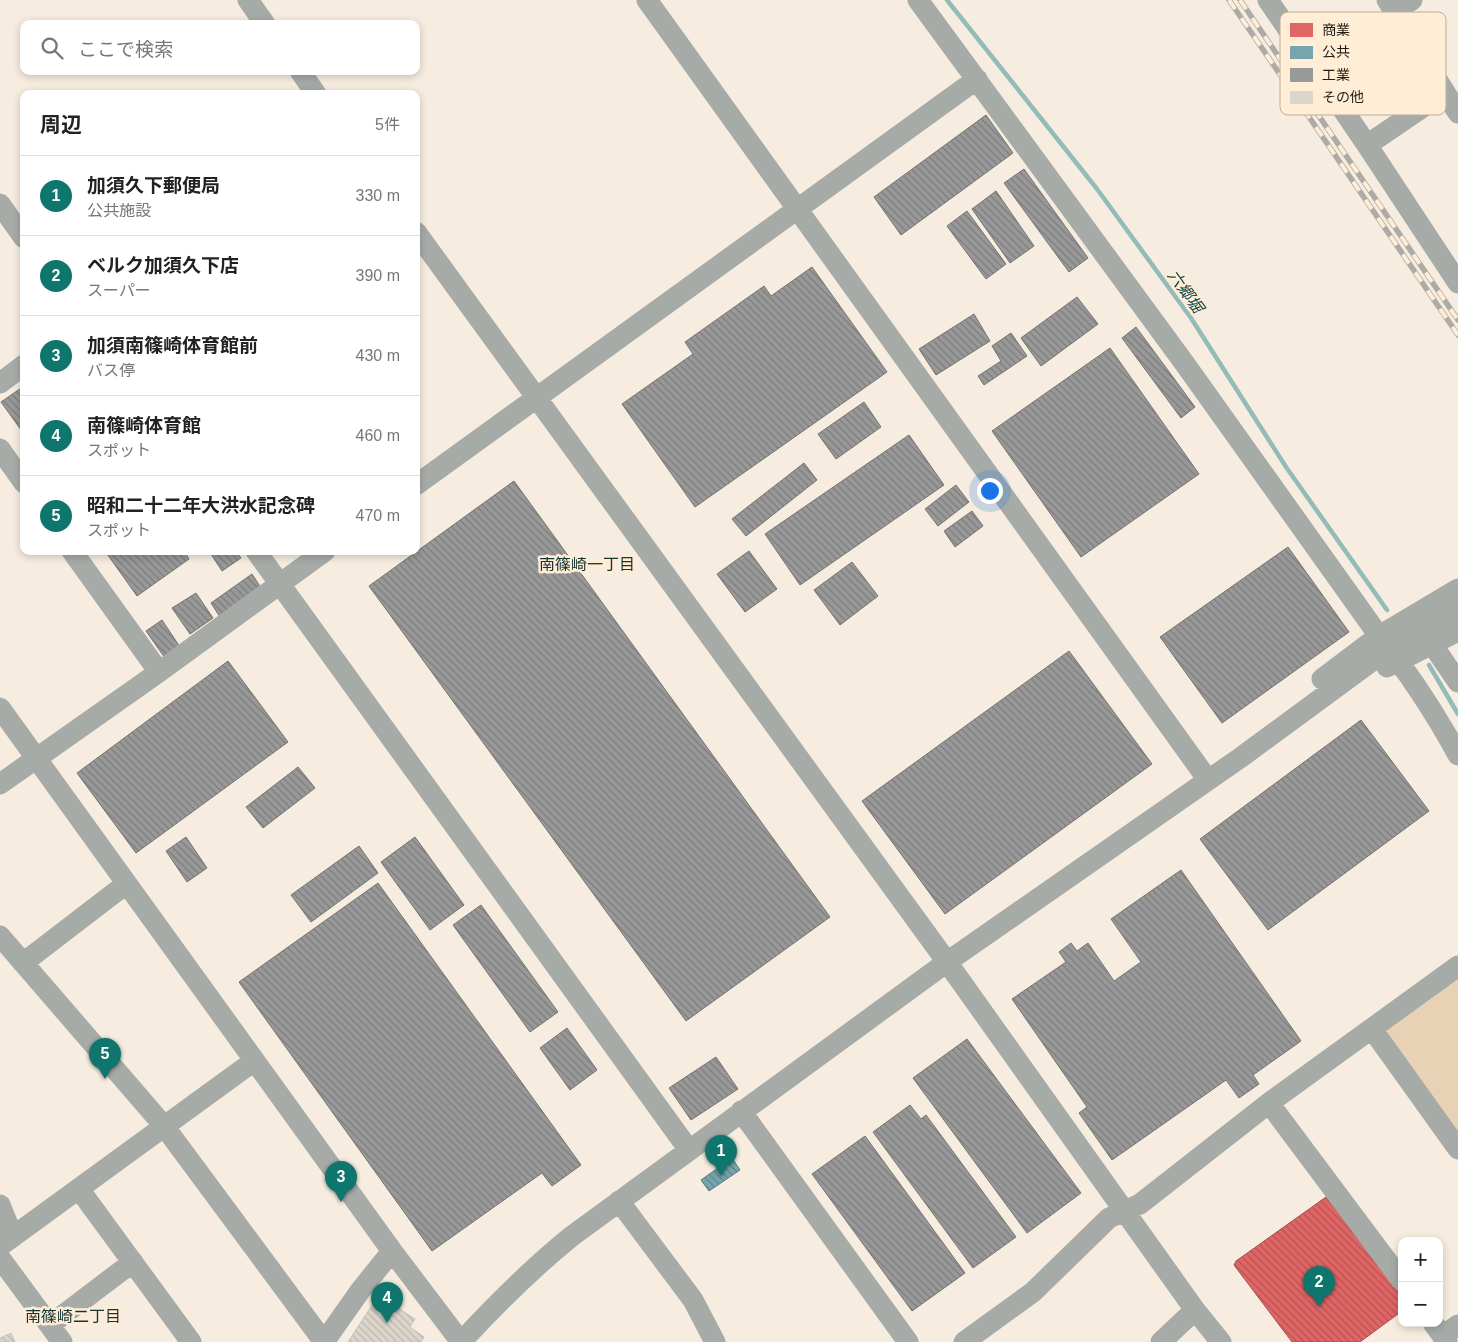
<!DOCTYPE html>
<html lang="ja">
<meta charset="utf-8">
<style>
body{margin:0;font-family:Arial,"Noto Sans JP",sans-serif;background:#f2f2f2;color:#222}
.controls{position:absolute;right:15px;bottom:15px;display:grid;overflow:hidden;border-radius:10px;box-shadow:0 2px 8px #0003}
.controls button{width:45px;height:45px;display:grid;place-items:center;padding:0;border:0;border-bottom:1px solid #e0e0e0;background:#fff;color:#222;font:25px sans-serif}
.you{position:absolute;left:989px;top:490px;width:18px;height:18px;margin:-12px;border:4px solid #fff;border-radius:50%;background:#1a73e8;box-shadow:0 0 0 8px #1a73e833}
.badge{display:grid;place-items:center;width:32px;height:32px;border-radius:50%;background:#0f766e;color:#fff;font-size:16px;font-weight:700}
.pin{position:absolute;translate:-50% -41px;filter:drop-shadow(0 1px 2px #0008)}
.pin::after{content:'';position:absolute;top:26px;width:18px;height:15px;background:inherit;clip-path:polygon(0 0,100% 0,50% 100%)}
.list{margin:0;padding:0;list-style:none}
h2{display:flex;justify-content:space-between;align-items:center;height:65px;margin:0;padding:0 20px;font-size:21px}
h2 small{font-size:16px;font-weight:400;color:#767676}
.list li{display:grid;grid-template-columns:32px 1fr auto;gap:15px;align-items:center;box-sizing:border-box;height:80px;padding:0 20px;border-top:1px solid #e0e0e0}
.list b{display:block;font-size:19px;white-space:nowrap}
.list p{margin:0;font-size:16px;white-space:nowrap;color:#767676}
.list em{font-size:16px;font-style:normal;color:#767676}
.icon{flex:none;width:28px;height:28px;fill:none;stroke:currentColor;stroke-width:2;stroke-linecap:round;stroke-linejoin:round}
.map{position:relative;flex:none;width:1458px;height:1342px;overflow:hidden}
.search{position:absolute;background:#fff;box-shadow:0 2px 8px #0003;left:20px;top:20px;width:400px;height:55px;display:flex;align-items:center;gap:12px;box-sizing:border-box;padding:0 18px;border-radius:10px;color:#767676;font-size:19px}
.panel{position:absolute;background:#fff;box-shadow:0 2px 8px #0003;left:20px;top:90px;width:400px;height:465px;border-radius:10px}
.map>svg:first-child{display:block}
.green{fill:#e7d2b6}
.shops{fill:url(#shops-back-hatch);stroke:#a7504d}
.public{fill:url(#public-back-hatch);stroke:#5d7c80}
.industry{fill:url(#industry-back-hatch);stroke:#757471}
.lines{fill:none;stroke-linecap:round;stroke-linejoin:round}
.stream{stroke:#93bcb9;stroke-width:4.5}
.building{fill:url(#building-back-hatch);stroke:#cac2b8}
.minor{stroke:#a6aba7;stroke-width:21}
.rail-casing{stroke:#aeaba5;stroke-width:5.5}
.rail{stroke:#ffedd6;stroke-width:4;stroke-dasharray:11;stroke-linecap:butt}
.minor-bridge{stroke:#a6aba7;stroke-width:21}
.labels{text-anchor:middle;stroke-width:5;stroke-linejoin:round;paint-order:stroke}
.water-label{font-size:16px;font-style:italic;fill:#0f494a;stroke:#ffedd6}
.neighbourhood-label{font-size:16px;fill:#123536;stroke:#ffedd6}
.key{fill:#ffedd6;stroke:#bdae9c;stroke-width:1}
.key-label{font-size:14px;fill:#221c14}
</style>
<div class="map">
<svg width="1458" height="1342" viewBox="0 0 1458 1342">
<defs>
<pattern id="shops-back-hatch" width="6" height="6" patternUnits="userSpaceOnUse" patternTransform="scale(1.25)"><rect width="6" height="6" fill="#e06666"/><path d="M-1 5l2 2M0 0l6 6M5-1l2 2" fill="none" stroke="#b55353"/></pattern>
<pattern id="public-back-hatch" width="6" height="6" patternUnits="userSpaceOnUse" patternTransform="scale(1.25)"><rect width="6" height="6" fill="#76a5af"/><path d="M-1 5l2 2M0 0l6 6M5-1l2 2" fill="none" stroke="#60868d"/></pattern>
<pattern id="industry-back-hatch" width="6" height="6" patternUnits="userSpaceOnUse" patternTransform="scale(1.25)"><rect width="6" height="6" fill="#999"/><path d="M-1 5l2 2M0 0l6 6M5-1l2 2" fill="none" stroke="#7c7c7c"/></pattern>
<pattern id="building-back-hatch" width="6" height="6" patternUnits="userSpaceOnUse" patternTransform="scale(1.25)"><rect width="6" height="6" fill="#dcd5cb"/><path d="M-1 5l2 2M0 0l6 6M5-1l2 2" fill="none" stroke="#bcb6ad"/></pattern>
</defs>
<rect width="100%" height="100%" fill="#f6ecdf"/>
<path class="green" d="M1458,973V1141L1387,1037V1028Z"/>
<path class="shops" d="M1326,1197L1402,1297V1311L1360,1342H1292L1234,1265L1236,1261Z"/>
<path class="public" d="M732,1158L740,1170L709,1191L701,1180Z"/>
<path class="industry" d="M986,115L1013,153L901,235L874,197Z
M1024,169L1088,258L1069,272L1004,183Z
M996,191L1034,246L1010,263L972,209Z
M967,211L1006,264L986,279L947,226Z
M812,267L887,372L695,507L622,404L693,354L685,342L764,286L771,296Z
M1077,297L1098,324L1041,366L1021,338Z
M974,314L990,341L936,375L919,349Z
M1136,327L1195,407L1181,418L1122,338Z
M1011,333L1027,356L984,385L978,376L1001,361L992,346Z
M1110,348L1199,474L1081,557L992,431Z
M24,386V434L1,402Z
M864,402L881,427L836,459L818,434Z
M909,435L944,485L800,585L765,534Z
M804,463L817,480L746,536L732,519Z
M514,481L830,917L686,1021L369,586Z
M956,485L969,502L938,526L925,509Z
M972,511L983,526L955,547L944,531Z
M1288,547L1349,632L1222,723L1160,637Z
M105,551H184L189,559L137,596Z
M216,551H236L241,558L222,571L211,554Z
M749,551L777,589L745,612L717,574Z
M852,562L878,596L840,625L814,590Z
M252,574L261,588L220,617L211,603Z
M196,593L213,618L190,634L172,608Z
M162,620L180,647L165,658L146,631Z
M1069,651L1152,764L945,914L862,801Z
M228,661L288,742L136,853L77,773Z
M1361,720L1429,811L1268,930L1200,839Z
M298,767L315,788L263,828L246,807Z
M186,837L207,868L187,882L166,851Z
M415,837L464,905L430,930L381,862Z
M359,846L378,873L311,922L291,895Z
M1181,870L1301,1041L1253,1075L1259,1084L1239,1098L1226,1080L1112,1160L1079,1113L1087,1107L1012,999L1066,962L1059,952L1071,943L1077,951L1088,943L1114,981L1141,962L1111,919Z
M378,883L581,1165L552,1186L542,1173L432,1251L239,982Z
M481,905L558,1012L530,1032L453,925Z
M567,1028L597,1070L570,1090L540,1048Z
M967,1039L1081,1193L1027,1233L913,1078Z
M716,1057L738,1089L691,1120L669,1088Z
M910,1105L921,1119L926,1115L1016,1237L973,1268L873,1132Z
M865,1136L965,1273L912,1311L812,1174Z"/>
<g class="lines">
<path class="stream" d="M947,0L1097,189L1191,318L1286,467L1387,610
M1429,665L1458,714"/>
</g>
<path class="building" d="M374,1302L390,1313L395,1306L415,1319L410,1327L424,1337L421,1342H348Z
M11,1333L15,1342H1L0,1338Z"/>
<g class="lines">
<path class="minor" d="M248,0L265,24
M647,0L1208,780
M918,0L1185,364L1379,636C1409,673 1435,713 1458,755
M1268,0L1367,145L1458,283
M1387,0L1458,113
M1394,11L1412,0
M300,71L316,94
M1341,107L1420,53
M1367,145L1445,92
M0,204L24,238
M416,232L947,962L1195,1310L1221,1342
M0,383L24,365
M0,449L24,483
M416,485L977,79
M72,551L159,672
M256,551L689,1150
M1432,644L1458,682
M1387,667L1458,631
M1322,679L1379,636L1458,589
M0,708L392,1251L461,1342
M0,784L159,672L325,551
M0,936L164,1126L324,1342
M23,963L126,884
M1372,1029L1458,1149
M1269,1103L1402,1281
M741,1111L908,1342
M79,1189L191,1342
M619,1201L693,1300L715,1342
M0,1205L13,1237
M0,1246L254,1061
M0,1258L62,1342
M1433,1323L1447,1342
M50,1325L133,1262
M1443,1336L1458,1325
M324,1342L360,1291L392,1251
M461,1342C497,1303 530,1270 572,1236L947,962L1240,758L1380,655
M964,1342L1033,1292L1109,1218L1140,1204L1269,1103L1458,966
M1161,1342L1195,1310"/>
<defs>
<path id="rail" d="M1229,0L1458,335
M1240,0L1458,320"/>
</defs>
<use href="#rail" class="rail-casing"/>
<use href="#rail" class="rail"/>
<path class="minor-bridge" d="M1380,655L1421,630L1458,611"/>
</g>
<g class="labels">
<g class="water-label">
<text transform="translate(1186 291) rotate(54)" y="6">六郷堀</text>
</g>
<g class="neighbourhood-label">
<text x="587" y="570">南篠崎一丁目</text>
<text x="73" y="1322">南篠崎二丁目</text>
</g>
</g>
<rect x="1280" y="12" width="166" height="103" rx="8" class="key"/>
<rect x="1290" y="23" width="23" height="14" fill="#e06666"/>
<rect x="1290" y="46" width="23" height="13" fill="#76a5af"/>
<rect x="1290" y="68" width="23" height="14" fill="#999"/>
<rect x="1290" y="91" width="23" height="13" fill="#dcd5cb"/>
<g class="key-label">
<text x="1322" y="35">商業</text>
<text x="1322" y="57">公共</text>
<text x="1322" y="80">工業</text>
<text x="1322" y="102">その他</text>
</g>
</svg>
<div class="controls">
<button>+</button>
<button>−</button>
</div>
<div class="you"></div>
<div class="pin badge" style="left:721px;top:1176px">1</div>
<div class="pin badge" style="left:1319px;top:1307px">2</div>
<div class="pin badge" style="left:341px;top:1202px">3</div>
<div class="pin badge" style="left:387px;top:1323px">4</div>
<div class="pin badge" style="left:105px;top:1079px">5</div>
<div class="search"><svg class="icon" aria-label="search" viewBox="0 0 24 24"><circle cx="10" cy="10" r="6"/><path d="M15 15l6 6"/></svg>ここで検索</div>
<section class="panel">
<h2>周辺<small>5件</small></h2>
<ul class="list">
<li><span class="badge">1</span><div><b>加須久下郵便局</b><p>公共施設</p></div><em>330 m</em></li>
<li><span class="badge">2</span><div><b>ベルク加須久下店</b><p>スーパー</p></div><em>390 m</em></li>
<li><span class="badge">3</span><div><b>加須南篠崎体育館前</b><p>バス停</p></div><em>430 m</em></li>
<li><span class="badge">4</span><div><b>南篠崎体育館</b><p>スポット</p></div><em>460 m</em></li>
<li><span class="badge">5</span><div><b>昭和二十二年大洪水記念碑</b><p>スポット</p></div><em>470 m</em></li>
</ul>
</section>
</div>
